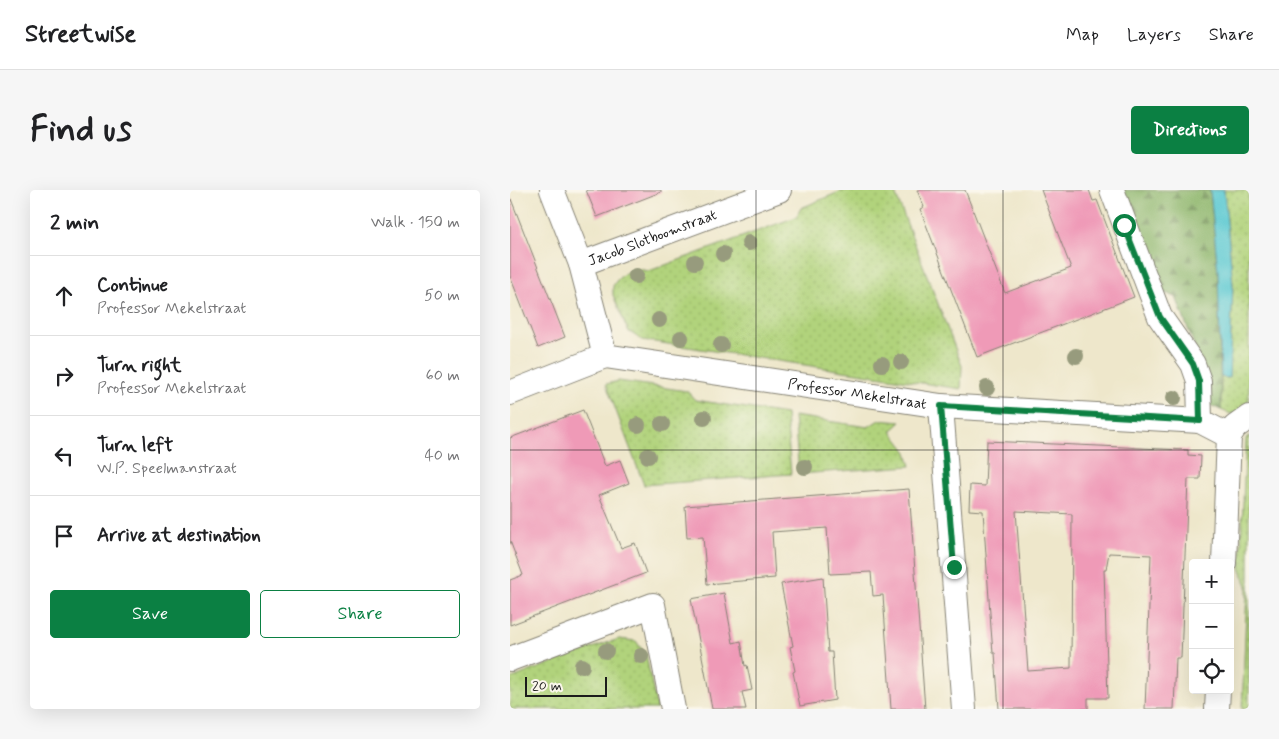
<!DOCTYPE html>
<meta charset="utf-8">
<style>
body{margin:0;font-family:Mynerve,sans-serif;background:#f6f6f6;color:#202124}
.controls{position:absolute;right:15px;bottom:15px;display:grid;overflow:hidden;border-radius:5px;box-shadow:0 5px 20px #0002}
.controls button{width:45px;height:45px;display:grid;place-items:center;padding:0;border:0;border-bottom:1px solid #e0e0e0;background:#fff;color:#202124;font:25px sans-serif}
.scale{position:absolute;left:15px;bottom:12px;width:82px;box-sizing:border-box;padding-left:5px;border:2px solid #1c1c1c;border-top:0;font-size:14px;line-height:18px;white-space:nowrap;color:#1c1c1c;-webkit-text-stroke:4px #fbf7ec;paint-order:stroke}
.stop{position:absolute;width:15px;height:15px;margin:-11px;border:4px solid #0b8043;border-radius:50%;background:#fff}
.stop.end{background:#0b8043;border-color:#fff;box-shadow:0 1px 5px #0008}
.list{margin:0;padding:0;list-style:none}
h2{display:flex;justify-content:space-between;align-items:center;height:65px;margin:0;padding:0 20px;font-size:21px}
h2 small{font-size:16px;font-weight:400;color:#757577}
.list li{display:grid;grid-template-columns:32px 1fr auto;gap:15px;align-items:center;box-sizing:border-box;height:80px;padding:0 20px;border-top:1px solid #e0e0e0}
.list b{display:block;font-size:19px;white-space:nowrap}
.list p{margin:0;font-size:16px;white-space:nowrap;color:#757577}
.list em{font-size:16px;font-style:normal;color:#757577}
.actions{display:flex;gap:10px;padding:15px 20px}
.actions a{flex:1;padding:11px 0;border:1px solid #0b8043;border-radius:5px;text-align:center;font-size:18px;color:#0b8043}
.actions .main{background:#0b8043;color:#fff}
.icon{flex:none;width:28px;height:28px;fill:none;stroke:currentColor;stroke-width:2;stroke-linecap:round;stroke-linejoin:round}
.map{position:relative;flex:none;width:739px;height:519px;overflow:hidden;border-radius:5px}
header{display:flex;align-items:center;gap:30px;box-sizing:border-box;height:70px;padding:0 25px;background:#fff;border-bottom:1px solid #e0e0e0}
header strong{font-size:24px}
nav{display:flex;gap:28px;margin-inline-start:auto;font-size:18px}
.intro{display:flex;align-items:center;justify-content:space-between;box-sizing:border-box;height:120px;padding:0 30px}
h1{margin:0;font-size:35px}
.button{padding:12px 22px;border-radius:5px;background:#0b8043;color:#fff;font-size:18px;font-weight:700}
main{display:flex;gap:30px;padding:0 30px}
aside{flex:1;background:#fff;border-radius:5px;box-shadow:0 5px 20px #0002}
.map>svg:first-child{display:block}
.grass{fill:url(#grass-dots);stroke:#66784c}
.forest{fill:url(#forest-firs);stroke:#546844}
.water{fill:#5cc9d2;stroke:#3c7277}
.building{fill:#ef9ab7;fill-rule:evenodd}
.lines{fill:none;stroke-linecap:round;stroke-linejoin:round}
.street-casing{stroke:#858274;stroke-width:26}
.street{stroke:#fff;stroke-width:24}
.tree{fill:#979b7d}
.route{stroke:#0b8043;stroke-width:6}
.grid{fill:none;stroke:#1c1c1c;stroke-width:1;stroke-opacity:0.55}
.labels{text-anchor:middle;stroke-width:4;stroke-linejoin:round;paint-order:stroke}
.street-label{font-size:15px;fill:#1c1c1c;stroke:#fbf7ec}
</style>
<header>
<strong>Streetwise</strong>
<nav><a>Map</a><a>Layers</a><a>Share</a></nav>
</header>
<div class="intro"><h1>Find us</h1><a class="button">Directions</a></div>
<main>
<aside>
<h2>2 min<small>Walk · 150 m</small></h2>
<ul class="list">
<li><svg class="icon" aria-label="ahead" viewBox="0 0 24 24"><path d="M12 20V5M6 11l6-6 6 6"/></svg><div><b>Continue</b><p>Professor Mekelstraat</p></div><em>50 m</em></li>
<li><svg class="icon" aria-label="right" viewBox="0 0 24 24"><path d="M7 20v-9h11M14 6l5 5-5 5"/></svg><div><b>Turn right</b><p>Professor Mekelstraat</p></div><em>60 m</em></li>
<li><svg class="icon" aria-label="left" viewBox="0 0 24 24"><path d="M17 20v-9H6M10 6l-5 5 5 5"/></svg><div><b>Turn left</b><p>W.P. Speelmanstraat</p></div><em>40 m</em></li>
<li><svg class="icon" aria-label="arrive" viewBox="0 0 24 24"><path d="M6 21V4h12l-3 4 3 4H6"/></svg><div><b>Arrive at destination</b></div></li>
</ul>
<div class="actions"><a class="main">Save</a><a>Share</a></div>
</aside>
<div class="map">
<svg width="739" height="519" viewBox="0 0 739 519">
<defs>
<pattern id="grass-dots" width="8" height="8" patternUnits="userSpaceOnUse" patternTransform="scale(1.25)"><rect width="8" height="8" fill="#b1d37b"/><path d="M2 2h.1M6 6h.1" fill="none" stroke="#98b56a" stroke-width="1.8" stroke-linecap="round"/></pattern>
<pattern id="forest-firs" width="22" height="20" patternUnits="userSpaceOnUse" patternTransform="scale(1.25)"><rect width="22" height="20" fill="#8cb56b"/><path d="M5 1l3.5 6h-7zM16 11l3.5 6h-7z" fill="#729257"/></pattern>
</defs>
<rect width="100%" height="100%" fill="#fbf7ec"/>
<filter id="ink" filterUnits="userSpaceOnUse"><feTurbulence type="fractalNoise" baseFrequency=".02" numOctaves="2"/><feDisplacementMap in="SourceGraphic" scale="10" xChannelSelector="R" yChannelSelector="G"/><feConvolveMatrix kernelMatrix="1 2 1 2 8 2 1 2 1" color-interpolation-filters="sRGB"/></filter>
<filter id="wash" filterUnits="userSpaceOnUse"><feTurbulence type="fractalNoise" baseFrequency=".0096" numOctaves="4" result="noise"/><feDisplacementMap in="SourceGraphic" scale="20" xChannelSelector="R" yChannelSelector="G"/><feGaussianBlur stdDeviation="1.12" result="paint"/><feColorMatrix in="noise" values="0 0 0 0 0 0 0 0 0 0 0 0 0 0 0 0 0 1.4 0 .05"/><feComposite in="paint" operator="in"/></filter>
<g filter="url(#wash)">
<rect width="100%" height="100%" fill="#eee7cb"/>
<path class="grass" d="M334,0H384L452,176L451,199L132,150L118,141L103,105V96L107,90L115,83L127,79L139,81L286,27L291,18Z
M714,0H739V209L734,220L723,225L711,220V187L719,188L723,95Z
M109,191L177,201L185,210L276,224L281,284L134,295L96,194Z
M284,226L358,237L369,230L391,232L381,241L397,262L401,276L289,284Z
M739,245V519H732L737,396L730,378L736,248Z
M109,449L126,451L136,465L147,519H0V489L67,463Z"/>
<path class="forest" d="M609,0H700L708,82L711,220L698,214L699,195L666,107L650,101Z"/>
<path class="water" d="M700,0H714L723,95L719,188L711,187L708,82Z"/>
<g id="blocks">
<path class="building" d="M76,0H151V2L87,27Z
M407,0H455L495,103L561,78L531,0H579L583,11L587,10L624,107L467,167L410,19L414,17Z
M0,9H1L55,147L28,158L0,86Z
M73,220L95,276L110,270L119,293L89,305L111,358L125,353L136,383L0,435V390L13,385L0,351V248Z
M477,251L678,260V265L691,266L690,289H678L671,468H666L664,519H635L641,365L599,363L596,379H594L598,508H578V519H489L485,463H483L481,438L473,321L459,320L460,295L475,296ZM506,321L562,324L561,478L518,481Z
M399,299L415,519H381L373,405L363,406L361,382L320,384L317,338L262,342L265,388L197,394L193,347L177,348L175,316Z
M313,387L318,462H322L325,510L290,516L283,482L285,481L280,457L283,456L271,394Z
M214,403L223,453L231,451L235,476L237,475L242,500L232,502L236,519H202L200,508L181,409Z"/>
</g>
</g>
<g filter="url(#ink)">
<use href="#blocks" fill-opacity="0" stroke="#858274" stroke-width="1"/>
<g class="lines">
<defs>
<g id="street">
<path d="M42,0L71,74L95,166"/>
<path d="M602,0L650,127L683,174L689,191L690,231"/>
<path id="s1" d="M71,74L269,0"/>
<path id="s2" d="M95,166L431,216L690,231L719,246"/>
<path d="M0,203L95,166"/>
<path d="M431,216L454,519"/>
<path d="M719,246L725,237L739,227"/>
<path d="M714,373L719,246"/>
<path d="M0,469L143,415L163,519"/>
<path d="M707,519L708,500"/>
</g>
</defs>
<use href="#street" class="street-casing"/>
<use href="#street" class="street"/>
</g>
<g class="tree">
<circle cx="239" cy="53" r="8"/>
<circle cx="213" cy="64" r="8"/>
<circle cx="185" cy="72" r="8"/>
<circle cx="126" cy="86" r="8"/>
<circle cx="149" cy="130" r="8"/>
<circle cx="171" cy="148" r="8"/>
<circle cx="211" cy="155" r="8"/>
<circle cx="566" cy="166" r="8"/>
<circle cx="391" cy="172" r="8"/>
<circle cx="372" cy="174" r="8"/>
<circle cx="477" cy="198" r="8"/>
<circle cx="664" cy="208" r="8"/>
<circle cx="194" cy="228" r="8"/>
<circle cx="152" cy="234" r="8"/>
<circle cx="128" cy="235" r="8"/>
<circle cx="138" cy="266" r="8"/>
<circle cx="295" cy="277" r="8"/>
<circle cx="96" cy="461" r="8"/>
<circle cx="131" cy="466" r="8"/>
<circle cx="72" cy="476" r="8"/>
</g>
</g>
<g class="lines" filter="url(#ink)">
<path class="route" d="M444,377L431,216L690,231L689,191L683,174L650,127L614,35"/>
</g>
<path class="grid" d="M246,0V519M493,0V519M0,260H739"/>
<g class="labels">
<g class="street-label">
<text dy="5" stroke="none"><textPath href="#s1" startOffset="76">Jacob Slotboomstraat</textPath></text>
<text dy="5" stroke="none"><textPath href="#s2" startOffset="255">Professor Mekelstraat</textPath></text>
</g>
</g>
</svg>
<div class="controls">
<button>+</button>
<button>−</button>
<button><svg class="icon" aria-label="locate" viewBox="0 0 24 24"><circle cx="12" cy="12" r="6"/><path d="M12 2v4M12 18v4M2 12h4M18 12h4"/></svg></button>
</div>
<div class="scale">20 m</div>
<div class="stop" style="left:614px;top:35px"></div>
<div class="stop end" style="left:444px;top:377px"></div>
</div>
</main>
